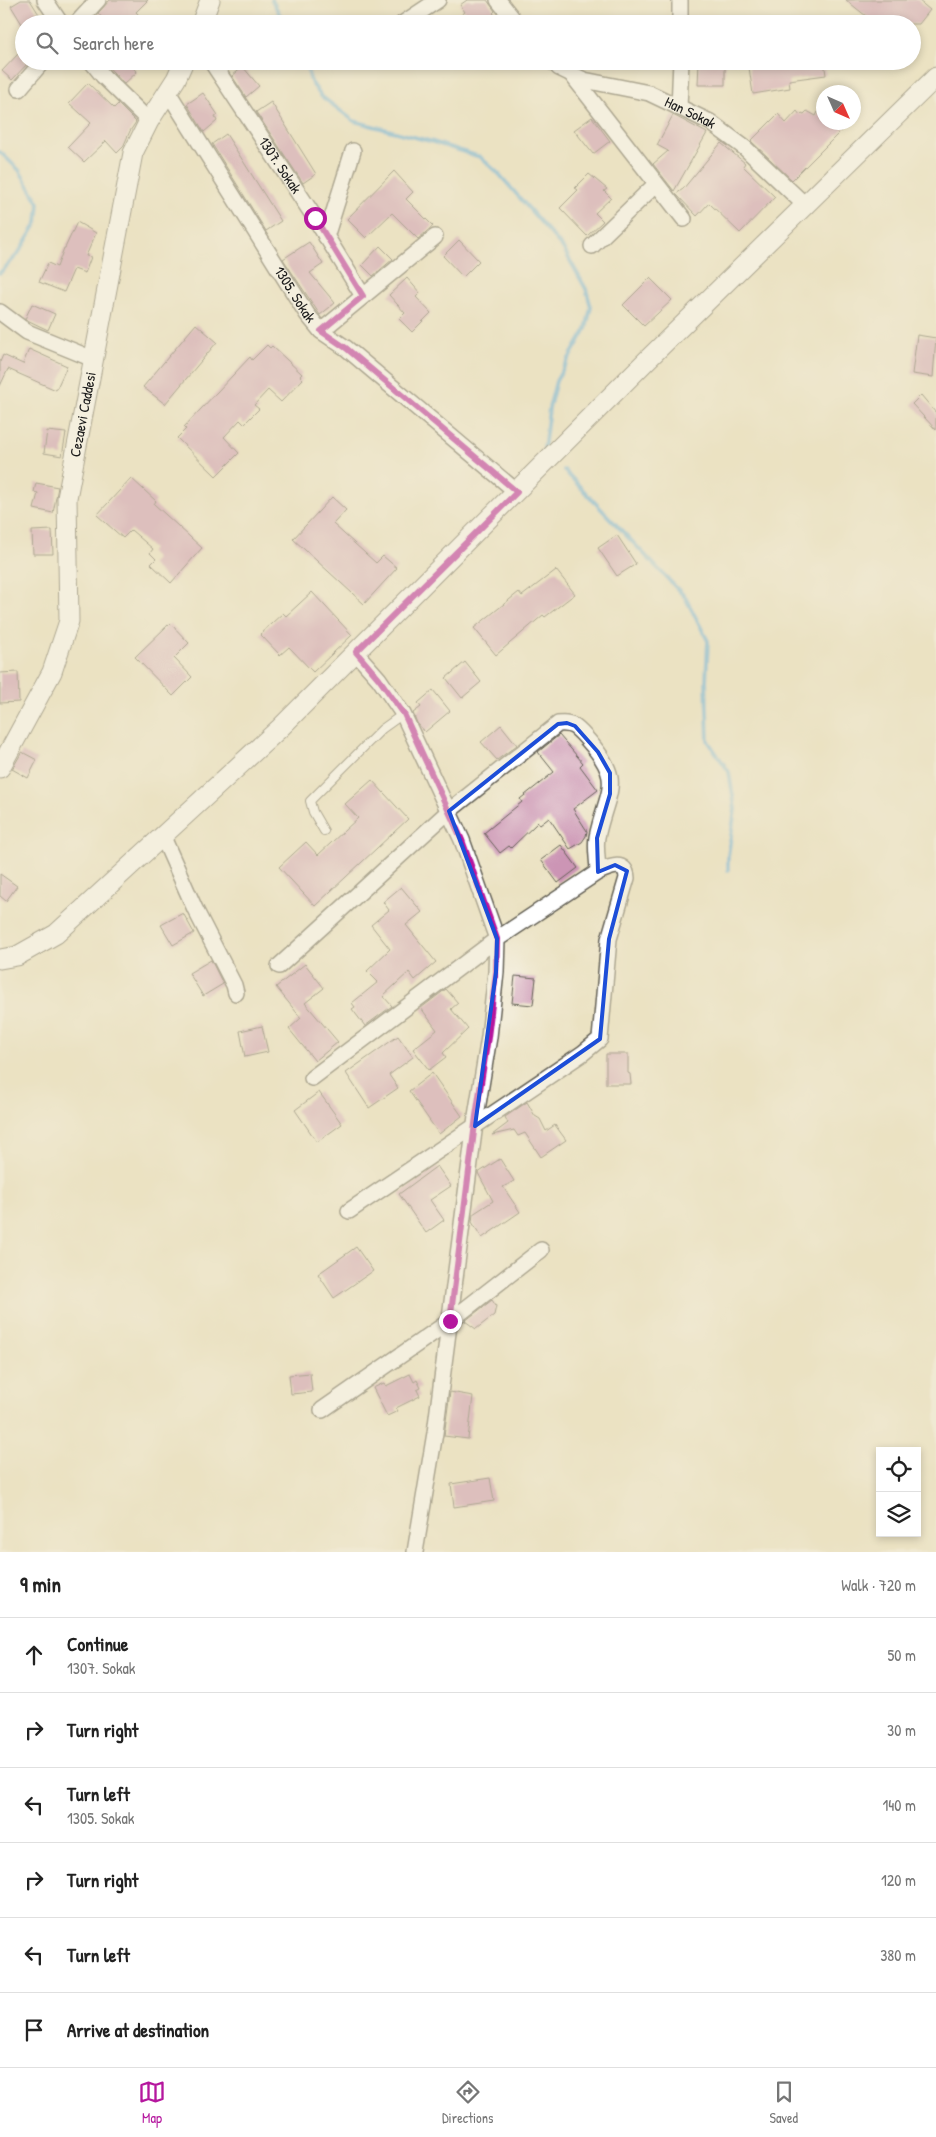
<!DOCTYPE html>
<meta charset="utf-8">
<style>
body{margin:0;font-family:"Patrick Hand",sans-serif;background:#f2f2f2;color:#222}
.controls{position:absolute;right:15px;bottom:15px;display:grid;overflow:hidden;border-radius:0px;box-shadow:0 2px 8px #0003}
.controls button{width:45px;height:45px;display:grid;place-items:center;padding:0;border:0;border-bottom:1px solid #e0e0e0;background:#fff;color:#222;font:25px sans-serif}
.compass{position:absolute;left:816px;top:85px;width:45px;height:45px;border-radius:50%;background:#fff;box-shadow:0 2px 8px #0003;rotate:135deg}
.stop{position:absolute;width:15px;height:15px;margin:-11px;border:4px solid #b5179e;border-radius:50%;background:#fff}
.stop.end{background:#b5179e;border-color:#fff;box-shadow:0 1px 5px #0008}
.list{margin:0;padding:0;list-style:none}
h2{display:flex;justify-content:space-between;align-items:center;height:65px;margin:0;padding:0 20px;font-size:21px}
h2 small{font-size:16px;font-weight:400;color:#767676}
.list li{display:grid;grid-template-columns:32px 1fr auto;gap:15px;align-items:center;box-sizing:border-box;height:75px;padding:0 20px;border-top:1px solid #e0e0e0}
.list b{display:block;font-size:19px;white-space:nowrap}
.list p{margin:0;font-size:16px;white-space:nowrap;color:#767676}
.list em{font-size:16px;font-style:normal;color:#767676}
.icon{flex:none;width:28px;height:28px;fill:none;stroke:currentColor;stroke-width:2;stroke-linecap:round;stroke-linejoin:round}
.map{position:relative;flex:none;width:936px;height:1552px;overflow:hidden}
.search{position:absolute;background:#fff;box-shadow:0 2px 8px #0003;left:15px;right:15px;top:15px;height:55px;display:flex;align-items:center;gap:12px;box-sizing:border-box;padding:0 18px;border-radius:28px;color:#767676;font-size:19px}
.sheet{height:515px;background:#fff}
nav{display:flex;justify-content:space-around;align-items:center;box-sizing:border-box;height:70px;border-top:1px solid #e0e0e0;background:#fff;font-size:14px;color:#767676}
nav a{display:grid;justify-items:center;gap:2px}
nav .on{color:#b5179e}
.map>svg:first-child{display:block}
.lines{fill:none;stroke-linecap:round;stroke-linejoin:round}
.stream{stroke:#65afdd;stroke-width:4}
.building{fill:#cc95b5}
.service-casing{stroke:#646156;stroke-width:10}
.minor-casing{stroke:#646156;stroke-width:18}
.tertiary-casing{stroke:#646156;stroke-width:21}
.service{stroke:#fff;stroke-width:8}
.minor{stroke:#fff;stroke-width:15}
.tertiary{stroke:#fff;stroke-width:19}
.route{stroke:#b5179e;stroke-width:6}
.marked{fill:none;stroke:#1d4ed8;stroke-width:4;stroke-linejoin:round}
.labels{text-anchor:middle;stroke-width:4;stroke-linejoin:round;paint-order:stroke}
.street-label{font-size:15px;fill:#1c1c1c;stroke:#f7f3e8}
</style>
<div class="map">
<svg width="936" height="1552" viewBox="0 0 936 1552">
<rect width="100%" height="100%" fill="#f7f3e8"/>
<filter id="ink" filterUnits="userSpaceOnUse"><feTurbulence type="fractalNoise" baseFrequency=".02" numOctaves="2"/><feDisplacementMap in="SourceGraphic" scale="10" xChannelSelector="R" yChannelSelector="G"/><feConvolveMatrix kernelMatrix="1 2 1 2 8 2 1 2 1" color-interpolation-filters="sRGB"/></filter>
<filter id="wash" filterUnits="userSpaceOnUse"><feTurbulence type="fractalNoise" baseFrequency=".0096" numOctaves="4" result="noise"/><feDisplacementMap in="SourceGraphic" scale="20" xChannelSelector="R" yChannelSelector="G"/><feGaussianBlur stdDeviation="1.12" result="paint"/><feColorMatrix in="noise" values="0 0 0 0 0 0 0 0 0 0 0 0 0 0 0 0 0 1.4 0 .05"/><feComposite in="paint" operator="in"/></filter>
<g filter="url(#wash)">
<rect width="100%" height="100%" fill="#ebe2c2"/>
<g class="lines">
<path class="stream" d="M272,0L285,24
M305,61L311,82L321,96L354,121L433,142L480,157L499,174L563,248L586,289L591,307L586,329L556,381L549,408L544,450
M0,152L19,170L39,203L37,223L18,254L0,273
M564,470L685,597L708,641L706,681L708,741L729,772L735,809L728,856V870"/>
</g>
<g id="blocks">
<path class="building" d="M21,0H30L45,24H22L11,6Z
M110,0H148L136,12L147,24H107L98,13Z
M467,0H487L495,11L493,13L504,24H450L465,12L460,5Z
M846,0H918L930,10L919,24H876Z
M19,53L24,57V61L29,62L12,80L2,71Z
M103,61H127L137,72L124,84Z
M699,61H725V85H698Z
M748,61H824L826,75L789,80L790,88L753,94Z
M243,67L259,86L246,97L232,76Z
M88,83L114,108L118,104L136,122L130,131L123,147L117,153L106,141L84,162L68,147L91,123L69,103Z
M203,93L218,115L215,117L217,121L204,132L187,104Z
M271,102L316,174L303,183L256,112Z
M797,111L800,115L802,113L804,114L807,111L816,116L818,112L824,117V122H850L792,180L751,141L778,114L786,123Z
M673,115L707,133L674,191L653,164L668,151L657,145Z
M592,117L610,141L593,154L574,130Z
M226,134L281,221L266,231L212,144Z
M721,143L745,163L743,166L775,197L740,233L709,203L697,216L676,194L683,189Z
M394,171L413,192L406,199L433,226L418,239L392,213L366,238L347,219Z
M589,174L607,189L604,191L611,198L595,213L603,221L587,236L560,208L578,190L575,188Z
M77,222L96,233L86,256L91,257L85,273L74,269L64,292L39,282L48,263L57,267L64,248H65Z
M459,240L479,261L463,277L443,256Z
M309,242L323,264L310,273L335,303L320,315L283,259Z
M380,246L393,259L373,276L362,265Z
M407,278L420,293L416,297L431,313L412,332L399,319L405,313L389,295Z
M650,278L672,300L644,326L623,305Z
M32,304L55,314L48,330L25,319Z
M196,324L217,342L165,404L143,387Z
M917,335L936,338L933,377L912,374Z
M267,345L270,348L272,346L302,374L300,376L303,379L281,402L268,390L254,405L259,409L244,424L240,420L224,437L239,453L216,476L177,438L186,429L184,427L250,357L252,360Z
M29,349L67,366L56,390L8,369L0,386V362L3,355L23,364Z
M921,395L936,413V430L912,404Z
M47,431L66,433L62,456L44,453Z
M131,478L156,501L154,504L202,548L171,583L151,564L156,559L150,553L153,549L131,530L123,538L97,515Z
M36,483L58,487L53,513L34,509L38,493L34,492Z
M332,497L346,510L333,524L376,563L383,556L397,568L364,604L293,539Z
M52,530L53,554H33L32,531Z
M617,535L636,564L617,576L598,548Z
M556,570L575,594L545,617L543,615L496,655L474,628L519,592L522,596Z
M312,592L352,635L313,672L289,647L280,655L260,634L283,613L286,616Z
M170,623L189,643L174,658L192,677L173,696L135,657Z
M465,662L481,682L462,698L446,678Z
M18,672L19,702L0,703V673Z
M433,690L450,711L425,732L417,723L413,713L421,707L418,703Z
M501,725L517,745L497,760L481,742Z
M559,735L583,763L580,766L598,790L573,809L587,831L586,836L582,842L570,849L549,818L540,825L538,822L511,848L509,846L500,853L484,833L522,802L520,799L554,772L538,752Z
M22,752L37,760L28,778L12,769Z
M372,780L408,819L315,906L279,867L306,842L318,855L358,818L345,804Z
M561,845L578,868L558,883L541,860Z
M0,874L17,886L6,901L0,896Z
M401,887L422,912L406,925L436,962L415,980L409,972L383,996L392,1006L365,1026L352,1009L355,1007L352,1003L378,982L367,971L390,949L371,925L389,910L383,902Z
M183,913L194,933L173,945L161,925Z
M211,960L223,984L203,996L189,973Z
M305,964L324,988L305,1003L338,1042L315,1061L289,1029L301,1018L276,987Z
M515,976L536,978L533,1005L512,1003Z
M446,989L458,1003L451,1009L468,1029L443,1053L446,1057L429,1070L413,1049L437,1030L421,1008Z
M262,1026L268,1052L245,1057L240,1031Z
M398,1036L413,1057L389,1075L398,1088L369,1108L346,1073Z
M606,1054H628V1073L630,1074L631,1084H606Z
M432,1073L462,1116L439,1134L409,1091Z
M319,1092L342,1124L317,1142L295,1110Z
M527,1102L535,1116L540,1119L546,1131L555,1125L566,1140L541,1157L525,1133L518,1136L514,1130L492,1135L508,1123L505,1117Z
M500,1159L514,1181L503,1187L520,1212L482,1238L472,1222L473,1214L493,1201L478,1173Z
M437,1166L451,1186L430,1200L444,1220L426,1233L399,1194Z
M356,1247L373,1271L334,1298L318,1274Z
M492,1300L496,1306L494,1315L476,1329L465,1321Z
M310,1373L312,1392L291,1394L289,1375Z
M410,1374L414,1382L417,1380L421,1388L417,1390L420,1396L396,1408L398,1411L387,1416L373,1388L384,1383L386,1386Z
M450,1392L473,1396L468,1439L444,1436Z
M490,1478L494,1501L454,1507L451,1484Z"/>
</g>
</g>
<g filter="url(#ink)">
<use href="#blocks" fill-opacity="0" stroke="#646156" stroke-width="1"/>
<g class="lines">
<defs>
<path id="service" d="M324,831L313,812L310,801L382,729L403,714"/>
<g id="minor">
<path d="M45,0L61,24"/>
<path d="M498,0L517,24"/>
<path d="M680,0V24"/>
<path d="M76,24L98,0"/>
<path d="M402,24L438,0"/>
<path d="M91,61L103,76L149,121"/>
<path id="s1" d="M211,61L315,218L363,296"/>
<path id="s2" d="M553,61L559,68L584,80L649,93L710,122L745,148L806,206"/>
<path d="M572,75L684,219"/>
<path d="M19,89L43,61"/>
<path id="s3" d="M168,92L307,314L321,331L346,348L517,492"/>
<path d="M679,108L681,61"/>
<path d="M326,237L353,151"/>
<path d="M592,246L656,184"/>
<path d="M0,312L27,332L93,359"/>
<path d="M321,331L435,237"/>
<path d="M356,653L379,679L403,714L462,840L497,939L496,972L489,1037L476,1116L435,1433L415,1552"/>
<path d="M162,835L195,909L234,985L236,993"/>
<path d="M279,966L449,811L558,724C572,722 577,728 586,738C626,782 607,789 597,837C595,848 598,861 598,872"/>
<path d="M312,1078L497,939L598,872C610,867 626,860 627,878L609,939L600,1039L583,1053L349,1211"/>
<path d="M322,1410L450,1321L541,1250"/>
</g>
<g id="tertiary">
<path d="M201,24L210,0"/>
<path id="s4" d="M0,768L52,672L69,621L67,498L133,153L149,121L176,79L184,61"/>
<path d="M0,959L17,956L56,934L280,728L646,361L936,77"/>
</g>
</defs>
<use href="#service" class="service-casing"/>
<use href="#minor" class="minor-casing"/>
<use href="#tertiary" class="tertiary-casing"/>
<use href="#service" class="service"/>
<use href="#minor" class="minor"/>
<use href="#tertiary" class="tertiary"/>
</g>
</g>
<g class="lines" filter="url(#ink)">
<path class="route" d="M315,218L363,296L321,331L346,348L517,492L356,652L379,679L404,714L462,840L497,939L496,972L488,1037L476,1116L450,1321"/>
</g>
<path d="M0 0H936V1552H0ZM567,723L575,726L598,752L610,773V794L597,838L598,872L615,865L627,871L609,939L600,1039L475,1126L496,972L497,939L449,811L558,724Z" fill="#ebe2c2" fill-opacity=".55" fill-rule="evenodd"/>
<path class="marked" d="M567,723L575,726L598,752L610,773V794L597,838L598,872L615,865L627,871L609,939L600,1039L475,1126L496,972L497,939L449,811L558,724Z"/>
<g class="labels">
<g class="street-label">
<text dy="5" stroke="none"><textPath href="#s2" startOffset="149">Han Sokak</textPath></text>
<text dy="5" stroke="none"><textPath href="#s1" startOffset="125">1307. Sokak</textPath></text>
<text dy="5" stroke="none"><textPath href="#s3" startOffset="239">1305. Sokak</textPath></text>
<text dy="5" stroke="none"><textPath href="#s4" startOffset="371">Cezaevi Caddesi</textPath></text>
</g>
</g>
</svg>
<div class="controls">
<button><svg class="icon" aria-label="locate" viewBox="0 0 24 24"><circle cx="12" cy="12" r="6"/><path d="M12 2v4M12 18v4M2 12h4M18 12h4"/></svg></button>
<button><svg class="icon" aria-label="layers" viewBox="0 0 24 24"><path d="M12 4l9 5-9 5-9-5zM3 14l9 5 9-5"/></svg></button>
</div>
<svg class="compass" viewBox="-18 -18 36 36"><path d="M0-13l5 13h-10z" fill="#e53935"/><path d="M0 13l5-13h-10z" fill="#767676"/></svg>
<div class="stop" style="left:315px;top:218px"></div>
<div class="stop end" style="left:450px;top:1321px"></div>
<div class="search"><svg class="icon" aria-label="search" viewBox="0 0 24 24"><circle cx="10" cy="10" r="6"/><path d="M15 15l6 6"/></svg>Search here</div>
</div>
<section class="sheet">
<h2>9 min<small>Walk · 720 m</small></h2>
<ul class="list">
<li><svg class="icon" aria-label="ahead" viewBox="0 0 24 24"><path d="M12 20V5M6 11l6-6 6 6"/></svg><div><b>Continue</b><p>1307. Sokak</p></div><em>50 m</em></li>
<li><svg class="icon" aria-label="right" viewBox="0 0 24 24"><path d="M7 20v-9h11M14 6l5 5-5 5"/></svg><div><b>Turn right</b></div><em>30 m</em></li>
<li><svg class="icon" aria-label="left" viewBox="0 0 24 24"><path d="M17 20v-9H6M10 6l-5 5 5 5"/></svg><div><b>Turn left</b><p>1305. Sokak</p></div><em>140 m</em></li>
<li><svg class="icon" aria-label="right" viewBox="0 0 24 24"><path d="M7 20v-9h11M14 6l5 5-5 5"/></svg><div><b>Turn right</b></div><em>120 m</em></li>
<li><svg class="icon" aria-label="left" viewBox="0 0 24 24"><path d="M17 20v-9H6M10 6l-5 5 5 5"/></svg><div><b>Turn left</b></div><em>380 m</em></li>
<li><svg class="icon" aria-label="arrive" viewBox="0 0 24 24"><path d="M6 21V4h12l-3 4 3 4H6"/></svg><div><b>Arrive at destination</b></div></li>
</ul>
</section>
<nav>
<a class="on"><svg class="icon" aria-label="map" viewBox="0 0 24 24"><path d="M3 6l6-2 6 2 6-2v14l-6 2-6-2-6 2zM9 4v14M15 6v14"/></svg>Map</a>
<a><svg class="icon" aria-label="directions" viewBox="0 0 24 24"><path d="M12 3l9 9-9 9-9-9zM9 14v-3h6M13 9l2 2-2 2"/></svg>Directions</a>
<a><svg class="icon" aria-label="saved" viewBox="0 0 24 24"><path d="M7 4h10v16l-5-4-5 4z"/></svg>Saved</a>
</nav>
